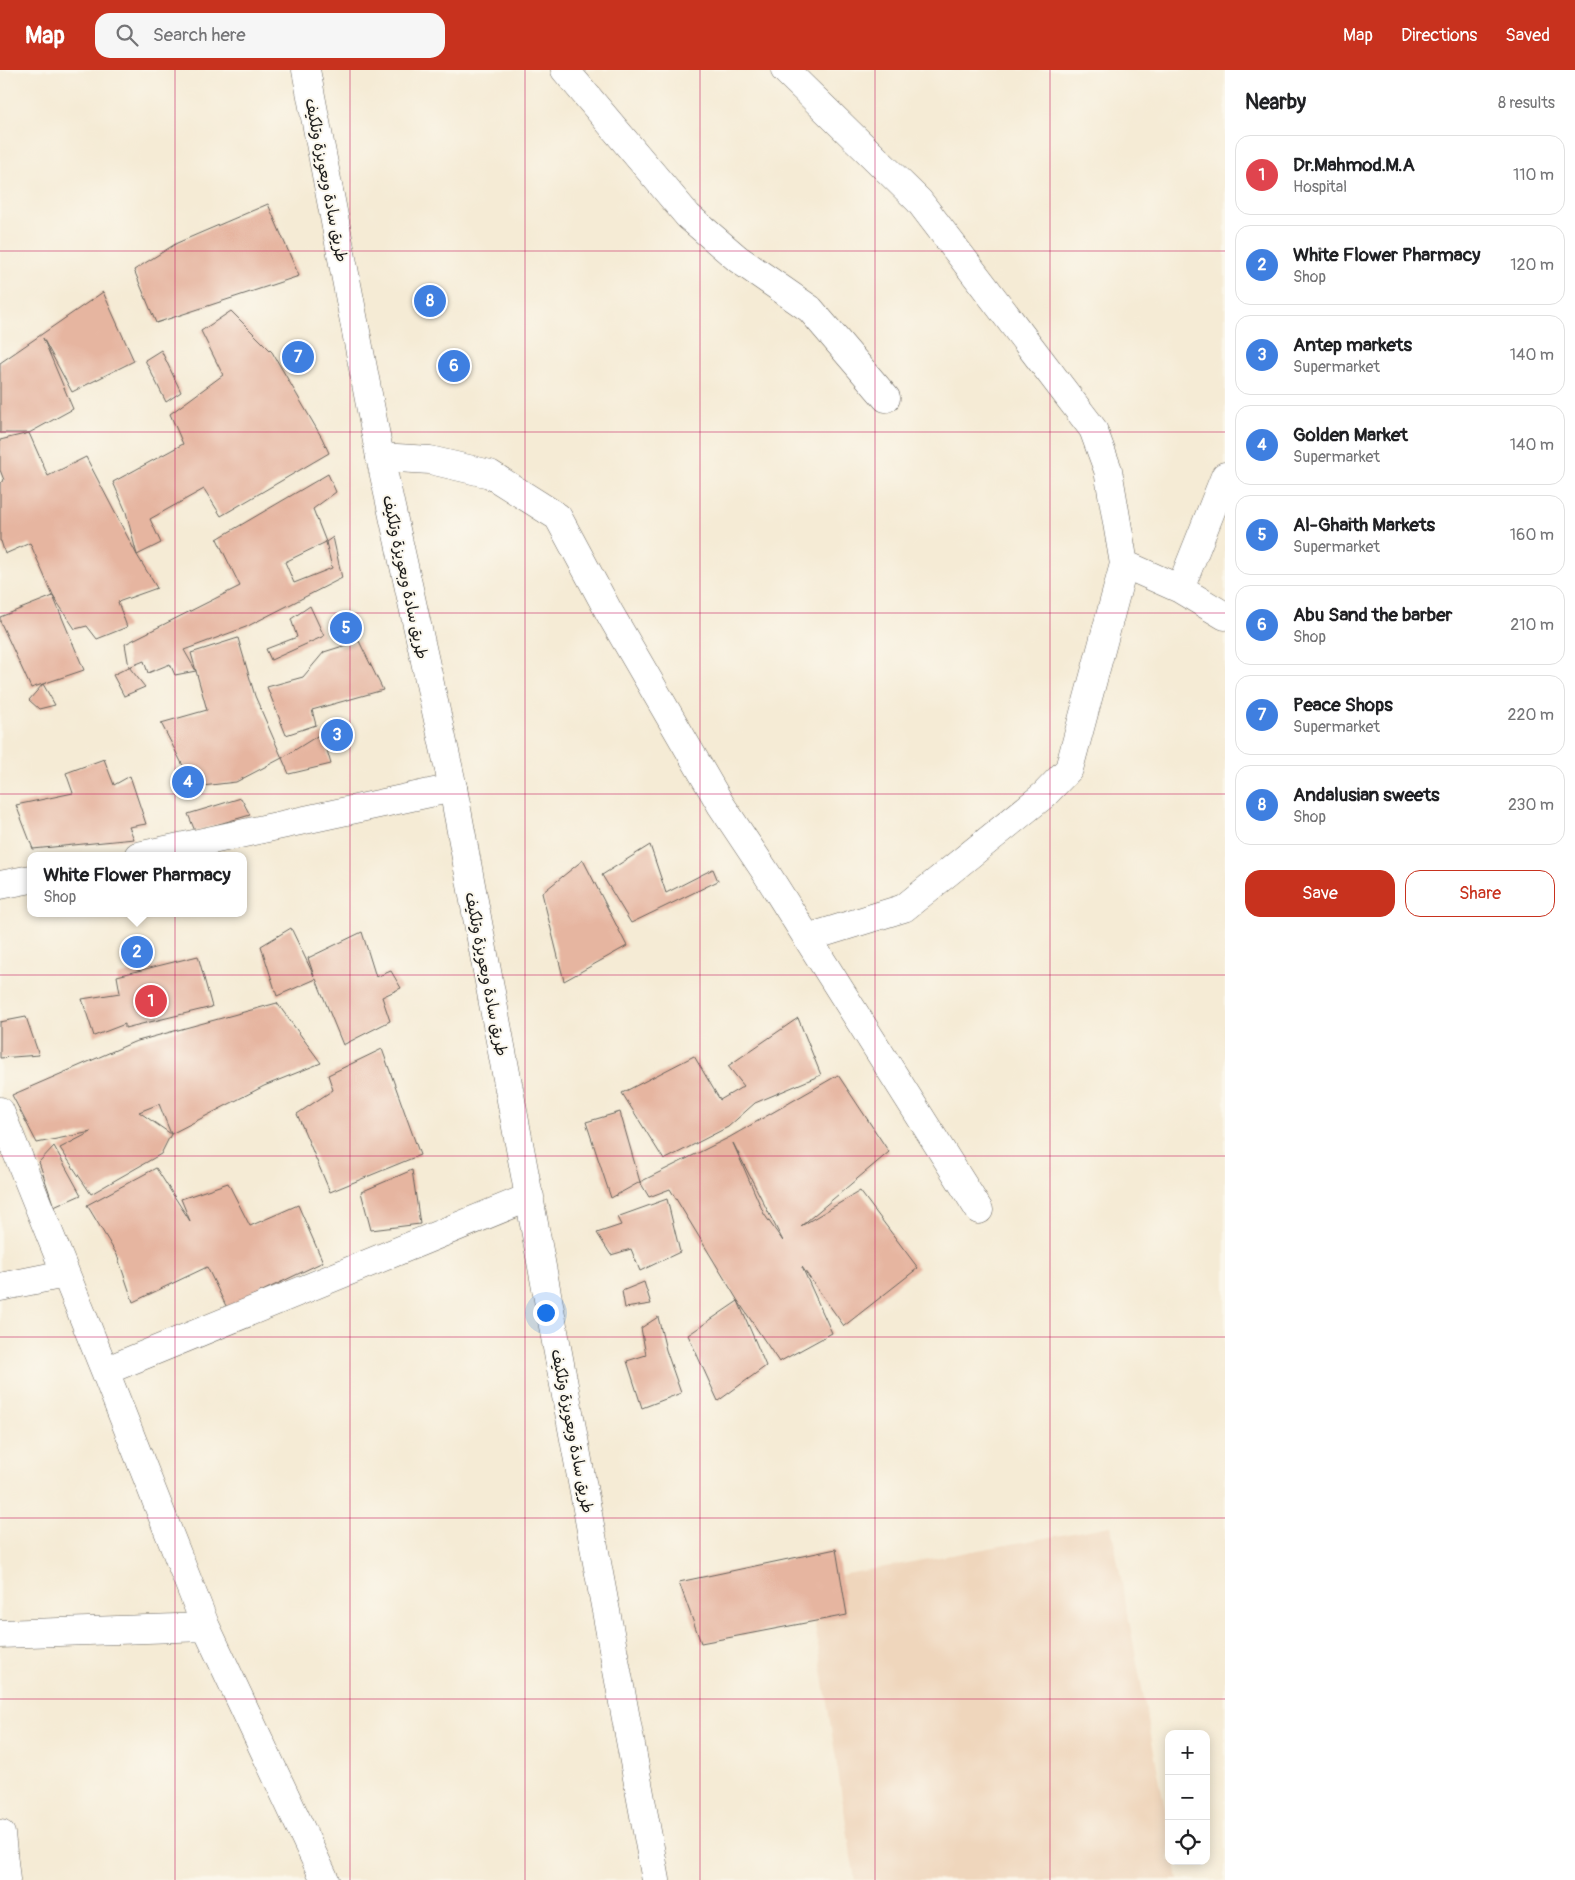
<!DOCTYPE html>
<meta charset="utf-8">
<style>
body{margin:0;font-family:Pangolin,"Playpen Sans Arabic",sans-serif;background:#f6f6f6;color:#202124}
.controls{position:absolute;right:15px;bottom:15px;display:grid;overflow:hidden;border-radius:10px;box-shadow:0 2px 12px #0003}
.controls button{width:45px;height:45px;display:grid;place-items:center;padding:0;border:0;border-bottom:1px solid #e0e0e0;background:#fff;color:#202124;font:25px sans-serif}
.you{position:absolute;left:545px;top:1242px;width:18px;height:18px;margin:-12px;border:4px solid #fff;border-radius:50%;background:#1a73e8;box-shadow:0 0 0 8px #1a73e833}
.badge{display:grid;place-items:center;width:32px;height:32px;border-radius:50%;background:#c8321e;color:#fff;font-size:16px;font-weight:700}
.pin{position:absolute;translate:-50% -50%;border:2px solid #fff;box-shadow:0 1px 5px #0006}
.popup{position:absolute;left:27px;top:782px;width:220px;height:65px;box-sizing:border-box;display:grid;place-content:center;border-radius:10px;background:#fff;filter:drop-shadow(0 1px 4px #0005);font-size:16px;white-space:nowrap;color:#757577}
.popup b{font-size:19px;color:#202124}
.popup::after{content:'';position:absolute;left:50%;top:100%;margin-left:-10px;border:10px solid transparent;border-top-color:#fff}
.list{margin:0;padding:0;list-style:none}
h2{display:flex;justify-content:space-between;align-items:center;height:65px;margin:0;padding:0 20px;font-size:21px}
h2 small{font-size:16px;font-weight:400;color:#757577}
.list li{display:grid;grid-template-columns:32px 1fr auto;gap:15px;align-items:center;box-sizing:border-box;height:80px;margin:0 10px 10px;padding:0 10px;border:1px solid #e0e0e0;border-radius:15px}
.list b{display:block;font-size:19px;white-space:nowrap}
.list p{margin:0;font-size:16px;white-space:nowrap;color:#757577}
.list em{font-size:16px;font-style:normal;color:#757577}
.actions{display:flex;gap:10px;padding:15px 20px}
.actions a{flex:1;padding:11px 0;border:1px solid #c8321e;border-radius:15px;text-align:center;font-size:18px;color:#c8321e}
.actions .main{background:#c8321e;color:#fff}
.icon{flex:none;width:28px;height:28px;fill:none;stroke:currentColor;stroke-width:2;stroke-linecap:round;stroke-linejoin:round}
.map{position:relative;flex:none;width:1225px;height:1810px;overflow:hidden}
header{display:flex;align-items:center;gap:30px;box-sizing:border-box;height:70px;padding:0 25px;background:#c8321e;color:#fff}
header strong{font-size:24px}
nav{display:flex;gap:28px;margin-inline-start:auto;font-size:18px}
.search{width:350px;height:45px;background:#f6f6f6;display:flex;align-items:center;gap:12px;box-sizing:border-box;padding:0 18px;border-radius:15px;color:#757577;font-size:19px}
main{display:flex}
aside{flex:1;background:#fff}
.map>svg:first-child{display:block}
.built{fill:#efd6bc}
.building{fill:#e6b5a0;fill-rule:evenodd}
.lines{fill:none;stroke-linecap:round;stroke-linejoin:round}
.minor-casing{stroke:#68645d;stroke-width:29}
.tertiary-casing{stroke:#68645d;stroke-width:29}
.secondary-casing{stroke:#68645d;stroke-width:29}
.minor{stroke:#fff;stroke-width:28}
.tertiary{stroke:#fff;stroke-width:28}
.secondary{stroke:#fff;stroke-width:28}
.grid{fill:none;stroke:#c2185b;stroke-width:1;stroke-opacity:0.55}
.labels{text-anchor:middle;stroke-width:4;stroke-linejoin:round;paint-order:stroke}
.street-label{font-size:16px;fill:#1c1c1c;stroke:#fbf7ec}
</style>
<header>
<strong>Map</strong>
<div class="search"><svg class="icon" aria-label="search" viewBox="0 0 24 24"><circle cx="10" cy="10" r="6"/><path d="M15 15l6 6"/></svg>Search here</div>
<nav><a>Map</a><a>Directions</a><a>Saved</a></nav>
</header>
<main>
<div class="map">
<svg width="1225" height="1810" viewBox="0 0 1225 1810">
<rect width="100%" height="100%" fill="#fbf7ec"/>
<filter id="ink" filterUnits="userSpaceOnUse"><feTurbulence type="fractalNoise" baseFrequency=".02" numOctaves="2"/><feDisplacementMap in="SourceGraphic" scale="10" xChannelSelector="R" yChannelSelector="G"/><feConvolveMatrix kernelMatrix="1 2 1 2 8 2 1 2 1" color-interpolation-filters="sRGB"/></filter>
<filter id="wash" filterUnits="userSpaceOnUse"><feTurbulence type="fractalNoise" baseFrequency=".0096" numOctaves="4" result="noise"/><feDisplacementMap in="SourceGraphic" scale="20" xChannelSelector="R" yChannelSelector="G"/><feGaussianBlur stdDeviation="1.12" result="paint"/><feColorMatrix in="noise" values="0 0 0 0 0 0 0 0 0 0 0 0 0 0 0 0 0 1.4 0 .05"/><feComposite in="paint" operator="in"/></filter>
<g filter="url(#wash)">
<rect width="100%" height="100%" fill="#f5ebd5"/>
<path class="built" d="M1111,1456L1169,1760V1791H1175L1178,1810H855L808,1511Z"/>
<g id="blocks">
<path class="building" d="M268,134L299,206L156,253L134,200L177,173Z
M103,222L134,291L72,322L43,268L73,339L29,363H0V293Z
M231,241L272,282L322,368L329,383L221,446L204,419L150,449L161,473L137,485L157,518L118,532L127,557L97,569L87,556L75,559L53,526L30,473L5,484L1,471H0V413L4,410L0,400V370L29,363L48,406L86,387L137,485L126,442L113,412L183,374L170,344L223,305L201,261Z
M161,280L181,322L166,332L145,290Z
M328,404L336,422L313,439L326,472L285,492L294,513L332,498L326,472L333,467L342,508L246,557L184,580L196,601L191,583L238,568L255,626L282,688L236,712L194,717L161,653L207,640L196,601L175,605L170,594L148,603L144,591L129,597L125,574L240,516L217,469Z
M53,526L84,600L31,618L0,551V547Z
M310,536L324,566L271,590L266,579L297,567L291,549Z
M359,571L383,620L312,640L316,655L286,665L267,617L303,607L324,582Z
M129,597L145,617L124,626L113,605Z
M43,614L55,635L39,639L29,630Z
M322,663L331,694L289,704L282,688Z
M104,689L114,715L130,706L146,754L129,757L134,769L33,779L16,735L73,723L66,703Z
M241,728L250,745L195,761L188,744Z
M650,775L666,823L713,799L718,811L631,853L602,805Z
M583,790L627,876L564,911L542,823Z
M291,858L314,906L308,888L362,862L376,907L391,901L401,918L382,927L390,951L343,975L316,909L277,926L261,876Z
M198,886L212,937L125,958V954L94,966L82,929L120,923L117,906Z
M277,933L321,993L264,1016L171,1064L159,1034L139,1042L171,1064L161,1084L91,1124L60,1078L91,1062L37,1073L12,1025L134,972Z
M26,947L39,985L0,988V952Z
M798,948L821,1005L755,1033L728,1057L664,1090L622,1023L694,986L720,1030L744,1016L728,996Z
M382,979L420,1085L330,1122L297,1044L333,1020L328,1005Z
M838,1005L889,1082L801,1156L860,1121L918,1198L844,1256L802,1197L832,1263L779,1292L738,1231L766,1296L718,1331L688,1265L738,1231L670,1119L649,1127L640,1112L730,1067ZM733,1073L783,1171L764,1144Z
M620,1042L640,1112L611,1128L586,1052Z
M54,1076L81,1125L54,1137L39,1092Z
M156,1098L190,1151L181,1129L228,1113L250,1156L298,1135L323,1192L227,1238L207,1197L133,1232L117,1185L87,1135Z
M412,1100L420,1154L371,1160L361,1122Z
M667,1129L680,1182L640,1201L631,1179L611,1185L597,1163L621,1155L617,1147Z
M644,1212L651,1234L625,1238L622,1221Z
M658,1247L666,1280L681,1323L642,1338L627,1291L646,1285L641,1258Z
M836,1479L847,1545L701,1573L679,1512Z"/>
</g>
</g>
<g filter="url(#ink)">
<use href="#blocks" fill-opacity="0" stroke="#68645d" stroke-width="1"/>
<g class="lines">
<defs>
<path id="minor" d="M565,0L688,146L738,189L810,239L886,328
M785,0L919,131L1093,359L1108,400L1124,494L1069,699L1044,725L904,838L807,868
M380,387L430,390L490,404L558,447L609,542L721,735L765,801L979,1140
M1124,494L1180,519L1225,546
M1180,519L1225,406
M0,1041L105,1301L206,1557L325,1810
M0,1217L65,1204
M105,1301L530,1127
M0,1564L206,1557
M1,1764L6,1810"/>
<path id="tertiary" d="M138,786L453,718
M0,815L31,809"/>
<path id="secondary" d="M306,0L380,387L453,718L656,1810"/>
</defs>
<use href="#minor" class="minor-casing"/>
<use href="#tertiary" class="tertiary-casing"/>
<use href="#secondary" class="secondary-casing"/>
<use href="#minor" class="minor"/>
<use href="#tertiary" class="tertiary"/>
<use href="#secondary" class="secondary"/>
</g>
</g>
<path class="grid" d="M175,0V1810M350,0V1810M525,0V1810M700,0V1810M875,0V1810M1050,0V1810M0,181H1225M0,362H1225M0,543H1225M0,724H1225M0,905H1225M0,1086H1225M0,1267H1225M0,1448H1225M0,1629H1225"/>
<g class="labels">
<g class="street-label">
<text transform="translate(327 110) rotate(79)" y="6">طريق سادة وبعويزة وتلكيف</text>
<text transform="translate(406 507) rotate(78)" y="6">طريق سادة وبعويزة وتلكيف</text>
<text transform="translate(487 904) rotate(79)" y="6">طريق سادة وبعويزة وتلكيف</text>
<text transform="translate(573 1361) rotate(79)" y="6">طريق سادة وبعويزة وتلكيف</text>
</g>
</g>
</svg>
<div class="controls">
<button>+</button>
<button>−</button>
<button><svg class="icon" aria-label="locate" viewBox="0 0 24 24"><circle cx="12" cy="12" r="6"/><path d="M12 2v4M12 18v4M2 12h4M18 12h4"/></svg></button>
</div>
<div class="you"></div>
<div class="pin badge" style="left:151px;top:931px;background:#e0444e">1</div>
<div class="pin badge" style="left:137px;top:882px;background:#3f7fe0">2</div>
<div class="popup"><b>White Flower Pharmacy</b>Shop</div>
<div class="pin badge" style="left:337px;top:665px;background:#3f7fe0">3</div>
<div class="pin badge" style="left:188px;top:712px;background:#3f7fe0">4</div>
<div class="pin badge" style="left:346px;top:558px;background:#3f7fe0">5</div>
<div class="pin badge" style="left:454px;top:296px;background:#3f7fe0">6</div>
<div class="pin badge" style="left:298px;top:287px;background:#3f7fe0">7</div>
<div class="pin badge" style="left:430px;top:231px;background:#3f7fe0">8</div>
</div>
<aside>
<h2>Nearby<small>8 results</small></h2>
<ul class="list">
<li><span class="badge" style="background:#e0444e">1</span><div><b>Dr.Mahmod.M.A</b><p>Hospital</p></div><em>110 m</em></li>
<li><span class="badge" style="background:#3f7fe0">2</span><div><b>White Flower Pharmacy</b><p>Shop</p></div><em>120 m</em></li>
<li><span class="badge" style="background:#3f7fe0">3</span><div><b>Antep markets</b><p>Supermarket</p></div><em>140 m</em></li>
<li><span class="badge" style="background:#3f7fe0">4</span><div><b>Golden Market</b><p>Supermarket</p></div><em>140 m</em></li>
<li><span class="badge" style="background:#3f7fe0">5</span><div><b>Al-Ghaith Markets</b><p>Supermarket</p></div><em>160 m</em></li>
<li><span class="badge" style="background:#3f7fe0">6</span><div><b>Abu Sand the barber</b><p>Shop</p></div><em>210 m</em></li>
<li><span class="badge" style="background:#3f7fe0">7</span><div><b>Peace Shops</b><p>Supermarket</p></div><em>220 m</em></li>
<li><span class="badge" style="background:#3f7fe0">8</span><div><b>Andalusian sweets</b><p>Shop</p></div><em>230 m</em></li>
</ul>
<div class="actions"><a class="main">Save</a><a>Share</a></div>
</aside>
</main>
